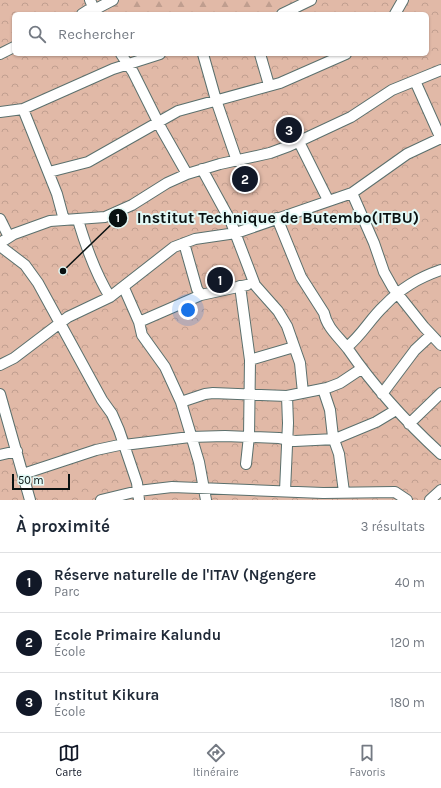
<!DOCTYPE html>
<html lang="fr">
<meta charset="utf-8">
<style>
body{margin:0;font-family:Karla,sans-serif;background:#f6f6f7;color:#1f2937}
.scale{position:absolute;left:12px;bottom:10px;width:58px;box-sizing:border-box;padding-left:4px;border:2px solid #091111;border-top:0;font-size:11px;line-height:14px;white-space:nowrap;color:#091111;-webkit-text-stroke:3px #e2f9f6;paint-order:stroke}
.you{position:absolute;left:188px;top:310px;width:14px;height:14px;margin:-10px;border:3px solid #fff;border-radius:50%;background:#1a73e8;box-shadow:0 0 0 6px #1a73e833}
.badge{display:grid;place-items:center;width:26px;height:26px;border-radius:50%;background:#111827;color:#fff;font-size:13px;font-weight:700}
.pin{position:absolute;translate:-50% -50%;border:2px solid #fff;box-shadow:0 1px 4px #0006}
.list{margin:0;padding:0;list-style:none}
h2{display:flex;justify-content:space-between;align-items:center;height:52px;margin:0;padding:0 16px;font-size:17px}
h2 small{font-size:13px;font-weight:400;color:#747a83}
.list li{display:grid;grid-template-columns:26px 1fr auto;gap:12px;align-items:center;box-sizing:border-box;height:60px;padding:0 16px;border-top:1px solid #e0e1e3}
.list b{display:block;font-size:15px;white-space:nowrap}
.list p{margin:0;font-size:13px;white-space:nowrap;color:#747a83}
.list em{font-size:13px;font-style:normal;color:#747a83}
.icon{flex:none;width:22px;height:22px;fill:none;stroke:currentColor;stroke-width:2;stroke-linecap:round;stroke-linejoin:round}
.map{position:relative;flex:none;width:441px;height:500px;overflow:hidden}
.search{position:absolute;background:#fff;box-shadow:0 1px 3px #0004;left:12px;right:12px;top:12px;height:44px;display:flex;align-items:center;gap:10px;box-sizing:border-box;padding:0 14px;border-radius:6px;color:#747a83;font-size:15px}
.sheet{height:232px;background:#fff}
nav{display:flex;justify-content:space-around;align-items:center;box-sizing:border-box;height:56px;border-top:1px solid #e0e1e3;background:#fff;font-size:11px;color:#747a83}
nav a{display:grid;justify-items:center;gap:2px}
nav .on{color:#111827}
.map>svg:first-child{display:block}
.forest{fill:url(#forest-firs)}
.park{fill:url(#park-crowns)}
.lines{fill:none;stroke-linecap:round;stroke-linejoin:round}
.minor-casing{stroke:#5b706d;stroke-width:12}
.minor{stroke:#fff;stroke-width:10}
.leader{fill:none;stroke:#091111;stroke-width:1.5}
.callout-dot{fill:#091111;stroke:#e2f9f6;stroke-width:1.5}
.mark-label{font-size:12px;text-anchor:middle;font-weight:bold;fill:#fff}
.callout-label{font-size:16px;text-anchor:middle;font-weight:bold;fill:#091111;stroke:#e2f9f6;stroke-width:4;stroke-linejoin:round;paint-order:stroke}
</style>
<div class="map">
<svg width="441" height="500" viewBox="0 0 441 500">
<defs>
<pattern id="forest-firs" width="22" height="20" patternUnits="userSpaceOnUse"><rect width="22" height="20" fill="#e1b9a7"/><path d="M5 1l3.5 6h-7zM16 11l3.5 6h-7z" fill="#c09e8f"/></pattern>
<pattern id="park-crowns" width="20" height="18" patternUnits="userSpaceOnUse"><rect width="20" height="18" fill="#e1b9a7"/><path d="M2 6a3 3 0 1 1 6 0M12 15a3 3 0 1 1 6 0" fill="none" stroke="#c09e8f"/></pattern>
</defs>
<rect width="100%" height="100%" fill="#d5ece9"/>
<path class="forest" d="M102,0H301L296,4L285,6L271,14H109Z"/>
<path class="park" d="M0,0H102L109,14H14V54H131L136,60L151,54H427V14H271L285,6L296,4L301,0H441V500H0Z"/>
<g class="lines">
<defs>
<path id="minor" d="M90,0L96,14
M94,10L113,0
M82,14L93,7
M282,14L311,0
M395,14L403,0
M0,54L14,47
M121,54L133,72L162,130L187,174
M203,54L216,100L237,161
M260,54L269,85
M415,81L441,139
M23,109L57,194L64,220
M0,112L23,109L113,69L160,54
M299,142L328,200
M202,169L231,222L255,285L278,311L287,326L300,363L303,393
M49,172L88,162L178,111L280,83L346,54
M352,193L374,243L384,272L393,288L424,327L441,345
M277,218L301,277L324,313C327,328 339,337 348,349C375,388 406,422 441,454
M0,219L9,237
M78,220C86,247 95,273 110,297
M0,243L14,234L50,221L105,217L132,205L167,183L187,174L220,164L270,153L289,146L351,117L392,90L441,70
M184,243L197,289L201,295
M0,246L25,265L38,283L102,400L112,414L119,430L137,483L139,500
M240,286L250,360L249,436L246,464
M124,288L139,322L142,335L165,367L181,402L199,462L206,500
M139,322L201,295L247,285
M347,347C362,335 370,319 384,306C401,288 418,278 441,270
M250,360L294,347
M0,365L14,358L68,317L110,297L174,247L195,239L236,233L352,193L407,154L441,138
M323,389L330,410L333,437L339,454L344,492
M0,394L30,500
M382,394L415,350L431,335
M181,402L205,394L213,393L287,396L327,388L340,383L361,369
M409,424L441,393
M124,445L190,437L225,436L279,438L295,441L335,439L376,422L396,410
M0,455L17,451
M23,474L96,450L124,444
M285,491L288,423L287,396
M101,500L138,491L172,487L323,493L395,492L407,500
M430,500L441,490"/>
</defs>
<use href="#minor" class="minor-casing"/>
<use href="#minor" class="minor"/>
</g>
<path class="leader" d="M63 271L118 218"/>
<g class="callout-dot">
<circle cx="63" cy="271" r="4"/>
<circle cx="118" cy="218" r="10"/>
</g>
<g class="mark-label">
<text x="118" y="222">1</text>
</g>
<g class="callout-label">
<text x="278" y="223">Institut Technique de Butembo(ITBU)</text>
</g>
</svg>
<div class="scale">50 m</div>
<div class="you"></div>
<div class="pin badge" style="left:220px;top:280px">1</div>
<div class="pin badge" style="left:245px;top:179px">2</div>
<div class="pin badge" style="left:289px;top:130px">3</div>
<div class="search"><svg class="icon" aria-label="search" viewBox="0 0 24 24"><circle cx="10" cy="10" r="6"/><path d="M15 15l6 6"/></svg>Rechercher</div>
</div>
<section class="sheet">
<h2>À proximité<small>3 résultats</small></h2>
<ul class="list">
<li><span class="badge">1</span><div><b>Réserve naturelle de l'ITAV (Ngengere</b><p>Parc</p></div><em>40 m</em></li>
<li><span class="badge">2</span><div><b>Ecole Primaire Kalundu</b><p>École</p></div><em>120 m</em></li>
<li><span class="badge">3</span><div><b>Institut Kikura</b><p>École</p></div><em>180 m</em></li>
</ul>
</section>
<nav>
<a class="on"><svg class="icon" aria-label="map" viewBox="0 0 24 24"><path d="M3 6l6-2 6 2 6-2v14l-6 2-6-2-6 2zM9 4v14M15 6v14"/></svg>Carte</a>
<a><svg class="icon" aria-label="directions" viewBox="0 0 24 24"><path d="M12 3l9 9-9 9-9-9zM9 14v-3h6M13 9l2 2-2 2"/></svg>Itinéraire</a>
<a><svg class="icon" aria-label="saved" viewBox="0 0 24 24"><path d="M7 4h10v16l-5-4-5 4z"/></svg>Favoris</a>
</nav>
